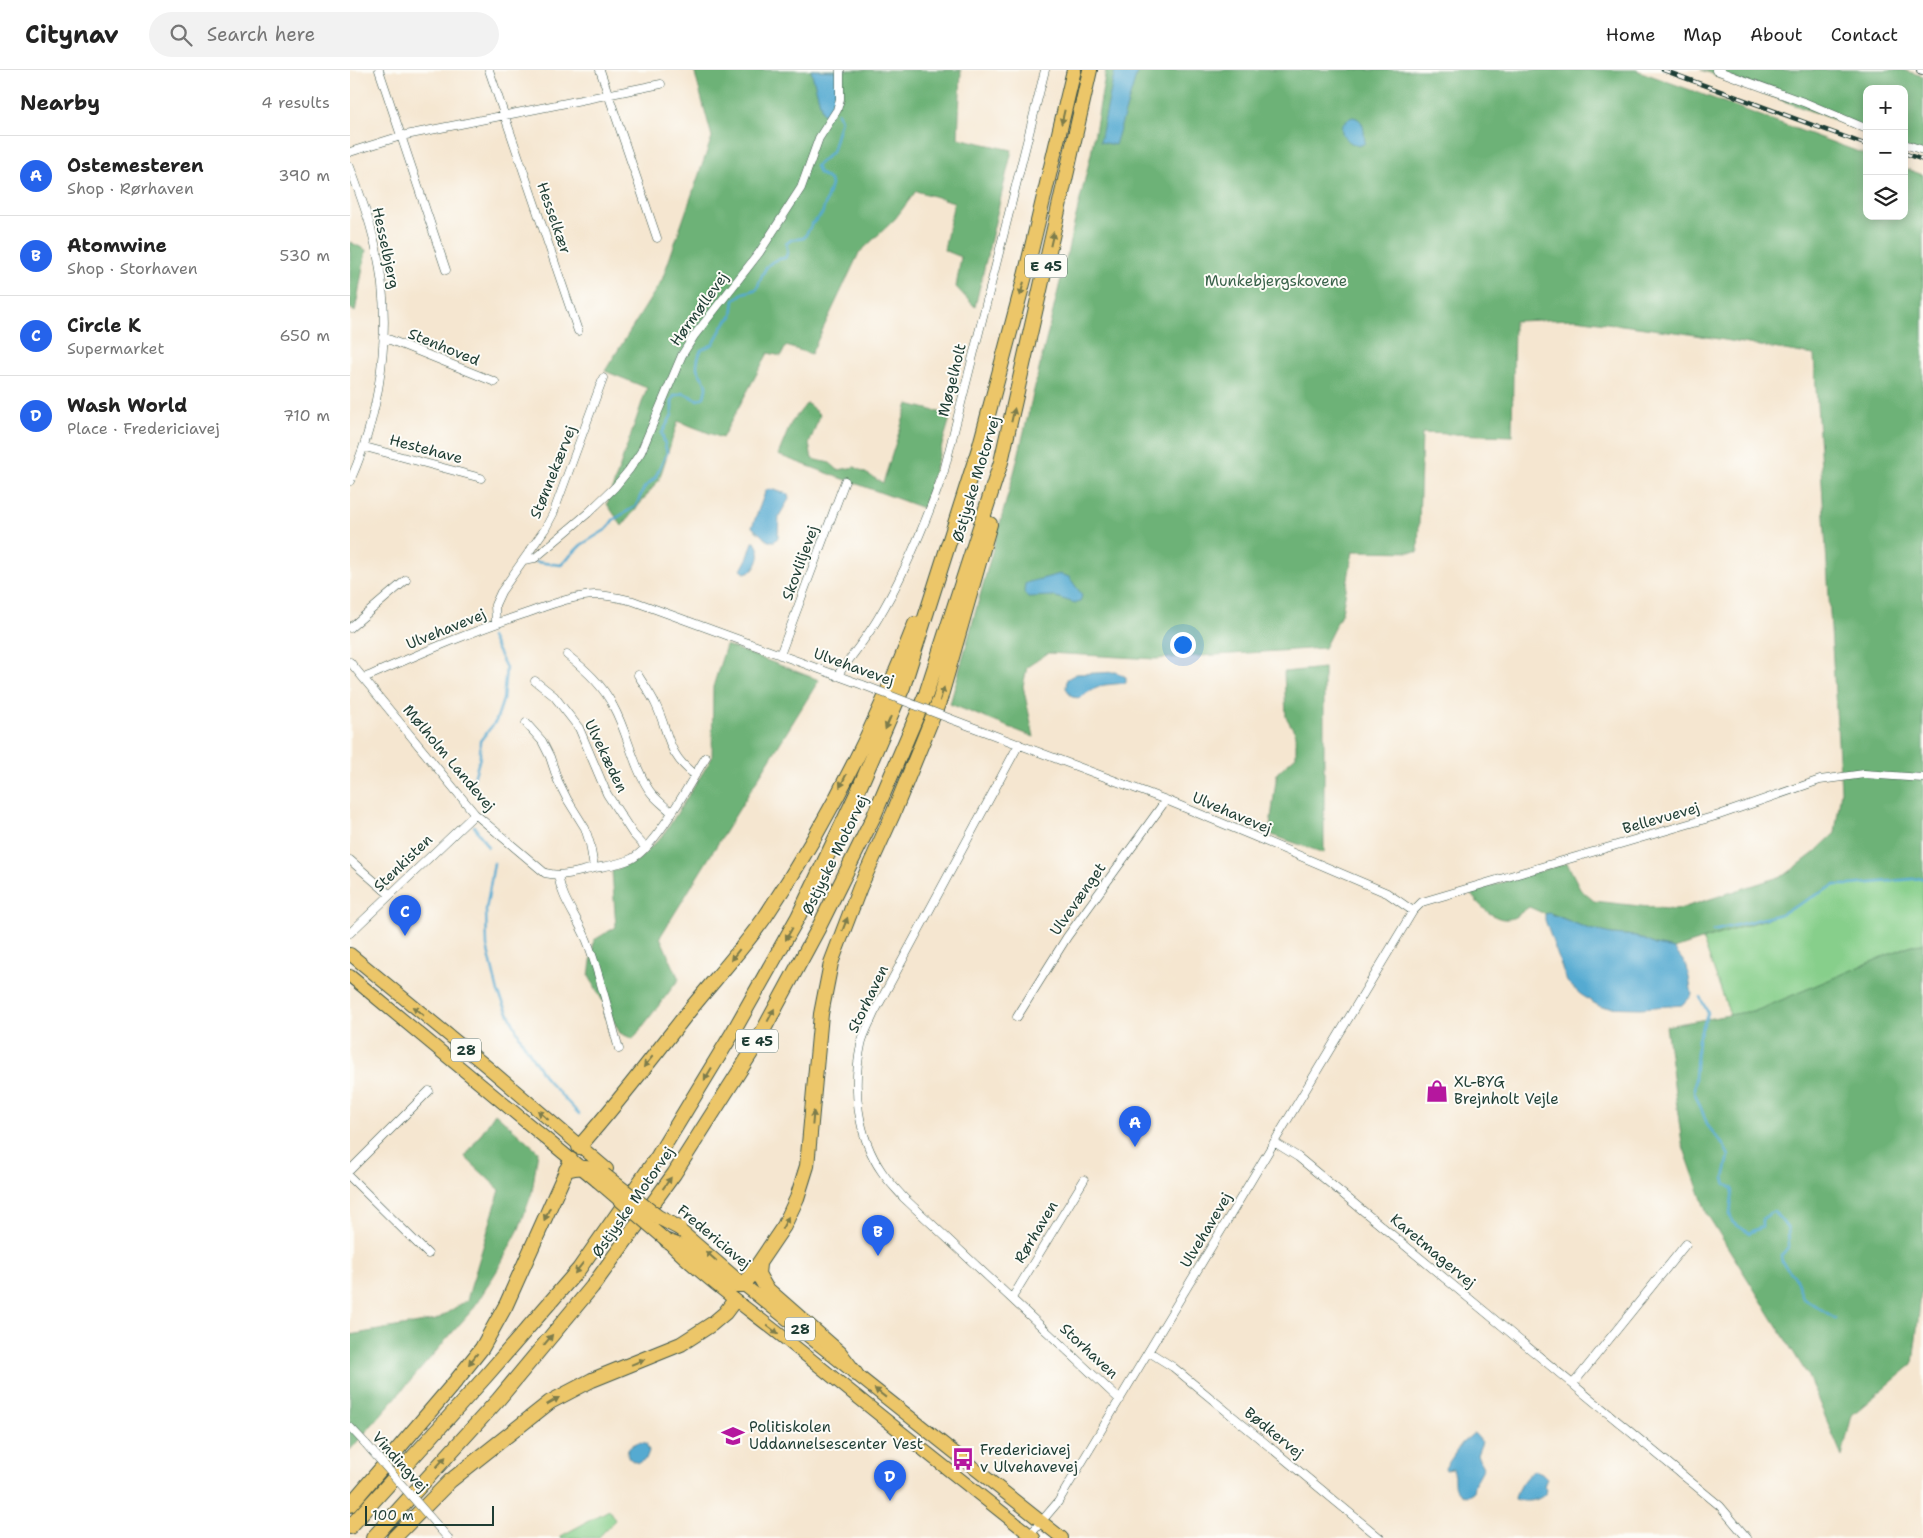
<!DOCTYPE html>
<meta charset="utf-8">
<style>
body{margin:0;font-family:"Shantell Sans",sans-serif;background:#f2f2f2;color:#222}
.controls{position:absolute;right:15px;top:15px;display:grid;overflow:hidden;border-radius:10px;box-shadow:0 2px 12px #0003}
.controls button{width:45px;height:45px;display:grid;place-items:center;padding:0;border:0;border-bottom:1px solid #e0e0e0;background:#fff;color:#222;font:25px sans-serif}
.scale{position:absolute;left:15px;bottom:12px;width:129px;box-sizing:border-box;padding-left:5px;border:2px solid #1f3d34;border-top:0;font-size:14px;line-height:18px;white-space:nowrap;color:#1f3d34;-webkit-text-stroke:4px #fdfcf7;paint-order:stroke}
.you{position:absolute;left:832px;top:574px;width:18px;height:18px;margin:-12px;border:4px solid #fff;border-radius:50%;background:#1a73e8;box-shadow:0 0 0 8px #1a73e833}
.badge{display:grid;place-items:center;width:32px;height:32px;border-radius:50%;background:#2563eb;color:#fff;font-size:16px;font-weight:700}
.pin{position:absolute;translate:-50% -41px;filter:drop-shadow(0 1px 2px #0008)}
.pin::after{content:'';position:absolute;top:26px;width:18px;height:15px;background:inherit;clip-path:polygon(0 0,100% 0,50% 100%)}
.list{margin:0;padding:0;list-style:none}
h2{display:flex;justify-content:space-between;align-items:center;height:65px;margin:0;padding:0 20px;font-size:21px}
h2 small{font-size:16px;font-weight:400;color:#767676}
.list li{display:grid;grid-template-columns:32px 1fr auto;gap:15px;align-items:center;box-sizing:border-box;height:80px;padding:0 20px;border-top:1px solid #e0e0e0}
.list b{display:block;font-size:19px;white-space:nowrap}
.list p{margin:0;font-size:16px;white-space:nowrap;color:#767676}
.list em{font-size:16px;font-style:normal;color:#767676}
.icon{flex:none;width:28px;height:28px;fill:none;stroke:currentColor;stroke-width:2;stroke-linecap:round;stroke-linejoin:round}
.map{position:relative;flex:none;width:1573px;height:1468px;overflow:hidden}
header{display:flex;align-items:center;gap:30px;box-sizing:border-box;height:70px;padding:0 25px;background:#fff;border-bottom:1px solid #e0e0e0}
header strong{font-size:24px}
nav{display:flex;gap:28px;margin-inline-start:auto;font-size:18px}
.search{width:350px;height:45px;background:#f2f2f2;display:flex;align-items:center;gap:12px;box-sizing:border-box;padding:0 18px;border-radius:28px;color:#767676;font-size:19px}
main{display:flex}
aside{flex:1;background:#fff}
.map>svg:first-child{display:block}
.green{fill:#87cf8b;stroke:#538660}
.forest{fill:#6db277;stroke:#467856}
.water{fill:#55aad1;stroke:#3a7482}
.lines{fill:none;stroke-linecap:round;stroke-linejoin:round}
.stream{stroke:#55aad1;stroke-width:2.5}
.minor-casing{stroke:#3f564b;stroke-width:9}
.tertiary-casing{stroke:#3f564b;stroke-width:12}
.primary-casing{stroke:#3f564b;stroke-width:14}
.motorway-casing{stroke:#3f564b;stroke-width:16}
.minor{stroke:#fff;stroke-width:8}
.tertiary{stroke:#fff;stroke-width:10}
.primary{stroke:#ecc669;stroke-width:12}
.motorway{stroke:#ecc669;stroke-width:14}
.rail-casing{stroke:#1f3d34;stroke-width:4.5}
.rail{stroke:#fdfcf7;stroke-width:2.5;stroke-dasharray:8;stroke-linecap:butt}
.minor-bridge-casing{stroke:#3f564b;stroke-width:9;stroke-linecap:butt}
.primary-bridge-casing{stroke:#3f564b;stroke-width:14;stroke-linecap:butt}
.motorway-bridge-casing{stroke:#3f564b;stroke-width:16;stroke-linecap:butt}
.minor-bridge{stroke:#fff;stroke-width:8}
.primary-bridge{stroke:#ecc669;stroke-width:12}
.motorway-bridge{stroke:#ecc669;stroke-width:14}
.oneway{fill:#7b7b4c}
.labels{text-anchor:middle;stroke-width:4;stroke-linejoin:round;paint-order:stroke}
.shield{fill:#fdfcf7;stroke:#62766e;stroke-width:1}
.shield-label{font-size:14px;font-weight:bold;fill:#1f3d34}
.street-label{font-size:15px;fill:#1f3d34;stroke:#fdfcf7}
.park-label{font-size:15px;fill:#39624a;stroke:#fdfcf7}
.poi-label{font-size:15px;fill:#1f3d34;stroke:#fdfcf7;text-anchor:start}
</style>
<header>
<strong>Citynav</strong>
<div class="search"><svg class="icon" aria-label="search" viewBox="0 0 24 24"><circle cx="10" cy="10" r="6"/><path d="M15 15l6 6"/></svg>Search here</div>
<nav><a>Home</a><a>Map</a><a>About</a><a>Contact</a></nav>
</header>
<main>
<aside>
<h2>Nearby<small>4 results</small></h2>
<ul class="list">
<li><span class="badge">A</span><div><b>Ostemesteren</b><p>Shop · Rørhaven</p></div><em>390 m</em></li>
<li><span class="badge">B</span><div><b>Atomwine</b><p>Shop · Storhaven</p></div><em>530 m</em></li>
<li><span class="badge">C</span><div><b>Circle K</b><p>Supermarket</p></div><em>650 m</em></li>
<li><span class="badge">D</span><div><b>Wash World</b><p>Place · Fredericiavej</p></div><em>710 m</em></li>
</ul>
</aside>
<div class="map">
<svg width="1573" height="1468" viewBox="0 0 1573 1468">
<rect width="100%" height="100%" fill="#fdfcf7"/>
<filter id="ink" filterUnits="userSpaceOnUse"><feTurbulence type="fractalNoise" baseFrequency=".02" numOctaves="2"/><feDisplacementMap in="SourceGraphic" scale="10" xChannelSelector="R" yChannelSelector="G"/><feConvolveMatrix kernelMatrix="1 2 1 2 8 2 1 2 1" color-interpolation-filters="sRGB"/></filter>
<filter id="wash" filterUnits="userSpaceOnUse"><feTurbulence type="fractalNoise" baseFrequency=".0096" numOctaves="4" result="noise"/><feDisplacementMap in="SourceGraphic" scale="20" xChannelSelector="R" yChannelSelector="G"/><feGaussianBlur stdDeviation="1.12" result="paint"/><feColorMatrix in="noise" values="0 0 0 0 0 0 0 0 0 0 0 0 0 0 0 0 0 1.4 0 .05"/><feComposite in="paint" operator="in"/></filter>
<g filter="url(#wash)">
<rect width="100%" height="100%" fill="#f5e6d0"/>
<path class="green" d="M1573,808V874L1561,875L1408,940L1380,945L1353,870L1431,844L1485,815H1500Z
M259,1440L265,1450L248,1468H211V1466Z"/>
<path class="forest" d="M344,0H611L608,68L662,80L625,237L606,217L611,187L594,180L604,132L566,121L545,149L509,183L461,284L436,276L431,286L418,283L372,368L328,351L309,410L272,456L257,434L297,318L255,301L312,210L362,67Z
M756,0H1286L1517,85V146H1554V98L1573,105V808L1500,815H1485L1431,844L1324,879L1305,875L1286,866L1262,864L1239,859L1200,843L1195,844L1179,837C1174,840 1170,844 1165,847C1147,856 1129,835 1119,822L1217,793L1231,820L1244,831L1326,840L1435,805L1464,783L1485,763L1491,720L1464,285L1333,263L1226,249L1164,251L1162,366L1072,363L1068,482L1003,481L992,542L974,578L805,589L698,583L677,597L673,616L684,667L600,634L665,399L741,84Z
M1351,0H1552L1573,6V84L1554,77V19H1517V62Z
M0,172L16,180L5,242L0,238Z
M457,333L470,345L459,374L462,389L480,393L488,400L505,397L533,413L558,334L601,345L573,438L428,385L441,353Z
M376,575L469,610L310,867L329,909L283,969L270,963L239,906L244,870L266,857L262,801L288,790L314,764L362,688L363,617Z
M974,598V783L919,764L927,703L946,686V664L936,647L934,602Z
M1573,874V1207L1563,1294L1502,1345L1492,1386L1457,1304L1357,1144L1332,1073L1316,956L1408,940L1561,875Z
M145,1043L188,1081L182,1122L169,1159L148,1199L123,1239L0,1380V1265L86,1250L117,1230L150,1120L115,1087Z"/>
<path class="water" d="M461,0L486,1C487,13 487,35 479,45H475L472,41Z
M765,0H788L765,75L750,72Z
M1003,47C1015,49 1014,62 1015,73L1009,76C993,72 982,54 1003,47Z
M420,419L438,424L439,429L429,446L428,467L425,471H418L402,457L416,420Z
M403,472H405C412,483 410,490 403,500L395,503L391,500L398,487Z
M710,504L719,507L732,525L730,532L725,533L703,526L678,527L674,522L675,514L679,512Z
M766,602L776,607V613L754,615L742,620L729,628L722,627L716,618L717,609L726,604Z
M1199,843L1239,859L1262,864L1286,866L1305,875L1324,879L1337,896L1342,925L1333,935L1290,938L1251,937L1244,933L1230,924L1217,912L1195,850V844Z
M1124,1363L1132,1372L1127,1385L1134,1397L1124,1415L1123,1422L1116,1426C1099,1419 1106,1413 1103,1399L1096,1400L1095,1398L1112,1373Z
M289,1372L296,1373L299,1381L296,1389L288,1393C272,1388 275,1377 289,1372Z
M1185,1400L1192,1403L1197,1408L1194,1416L1196,1419L1195,1424C1189,1431 1175,1433 1165,1429C1166,1419 1176,1405 1185,1400Z"/>
<g class="lines">
<path class="stream" d="M186,492L211,495L231,475L257,459L263,450L286,436L294,418L305,408L317,383L312,363L322,345V331L324,326L333,323L348,330L354,327L357,314C346,300 344,298 351,280L363,274L374,254L382,246L384,230L393,223L407,219C413,203 415,190 435,188L438,182L436,174L441,170L454,168L462,154L472,144L481,115L480,110L469,103L466,96L482,82L491,50L488,43
M121,719L130,687V671L146,651L153,630L156,598L141,567
M124,756L138,777
M144,793L136,840L137,876L148,922L172,971L196,1009L229,1044
M1363,861L1431,844L1485,815H1500L1573,808
M1350,927L1358,943L1348,969L1344,1021L1358,1056L1374,1076L1379,1086L1374,1108L1376,1114L1383,1119L1380,1143L1382,1152L1399,1163L1412,1157V1149L1424,1141L1438,1159L1439,1176L1431,1186L1432,1192L1445,1207L1453,1228L1485,1248"/>
</g>
</g>
<g filter="url(#ink)">
<g class="lines">
<defs>
<path id="minor" d="M29,0L96,200
M139,0L228,261
M250,0L307,168
M1366,0L1456,33L1517,59
M1554,74L1573,80
M0,82L51,66L311,14
M0,97C7,116 14,135 20,155C45,238 35,333 0,411
M33,267L145,312
M15,377L131,408
M174,490L185,488L238,443L265,417L279,400L291,382L332,285L344,266L409,183L451,118L469,68L487,40L490,29V0
M146,553L145,535L151,522L195,459L203,444L253,308
M0,558L56,510
M217,585C235,599 253,615 263,636C278,663 282,694 299,720C305,729 314,735 321,742
M430,585L495,411
M0,592L125,744L195,803C212,807 224,803 240,799C255,796 268,795 281,789C306,777 340,712 356,687
M288,605C294,615 301,624 306,635C320,665 316,683 345,705
M487,606C500,588 515,570 527,550C555,504 576,452 594,401L695,0
M14,608C67,585 119,562 174,544C197,536 221,526 245,525C258,525 270,528 283,531L513,615
M185,611L204,626L229,658L257,724L283,764L296,778
M601,649L816,730L903,766L1037,823L1063,841
M176,653L192,671L200,687L208,711L217,729L235,758L240,774L244,798
M669,674L524,943C520,953 513,964 511,975C502,1017 507,1066 532,1102C538,1111 547,1120 554,1128L770,1330
M0,790L40,825
M208,806C213,833 230,850 239,876C251,909 259,945 269,979
M0,863L125,744
M667,947L717,867L816,730
M924,1072L948,1087L1370,1436L1397,1468
M0,1100L79,1021
M0,1107L78,1184
M662,1228L734,1110
M799,1282L823,1297L1030,1468
M1223,1314L1336,1174
M0,1357L16,1374
M91,1460L98,1468
M679,1466L708,1432L1063,841L1072,832L1369,745L1470,710L1514,704L1573,708"/>
<path id="tertiary" d="M1572,0H1573"/>
<path id="primary" d="M0,884L135,995L257,1099
M0,906L247,1111
M322,1153L394,1215L712,1468
M317,1171C357,1211 400,1240 443,1275C523,1340 603,1404 684,1468"/>
<path id="motorway" d="M229,1077C268,1033 303,987 339,941C364,910 392,880 415,847C476,756 526,656 565,554
M216,1100C230,1096 242,1096 254,1105
M317,1171L333,1177L377,1211L386,1215H394L434,1156L447,1128L457,1096L471,944L481,893L510,817L543,744L590,629L640,454
M409,1194L408,1204L416,1218L490,1283L506,1304
M0,1435L105,1312L132,1278L156,1235L221,1090
M0,1457L136,1306L229,1199L308,1086L382,964L448,847L508,721L553,617L630,375L675,206L724,0
M23,1468L148,1330L242,1217L324,1104L401,983L468,859L523,748L576,624L651,392L740,0
M44,1468L100,1411L200,1332L242,1310L331,1274L362,1254L375,1243L384,1231"/>
</defs>
<use href="#minor" class="minor-casing"/>
<use href="#tertiary" class="tertiary-casing"/>
<use href="#primary" class="primary-casing"/>
<use href="#motorway" class="motorway-casing"/>
<use href="#minor" class="minor"/>
<use href="#tertiary" class="tertiary"/>
<use href="#primary" class="primary"/>
<use href="#motorway" class="motorway"/>
<defs>
<path id="rail" d="M1313,0L1517,75
M1554,83L1573,90"/>
</defs>
<use href="#rail" class="rail-casing"/>
<use href="#rail" class="rail"/>
<defs>
<path id="minor-bridge" d="M513,615L601,649
M16,1374L91,1460"/>
<path id="primary-bridge" d="M247,1111L317,1171"/>
<path id="motorway-bridge" d="M254,1105L308,1147L329,1158"/>
</defs>
<use href="#minor-bridge" class="minor-bridge-casing"/>
<use href="#primary-bridge" class="primary-bridge-casing"/>
<use href="#motorway-bridge" class="motorway-bridge-casing"/>
<use href="#minor-bridge" class="minor-bridge"/>
<use href="#primary-bridge" class="primary-bridge"/>
<use href="#motorway-bridge" class="motorway-bridge"/>
</g>
<defs><path id="oneway-solid" d="M-6-.8H1V-3.2L6.5 0L1 3.2V.8H-6Z" transform="scale(1.25)"/></defs>
<g class="oneway">
<use href="#oneway-solid" transform="translate(713 47) rotate(103)"/>
<use href="#oneway-solid" transform="translate(702 169) rotate(-77)"/>
<use href="#oneway-solid" transform="translate(672 219) rotate(105)"/>
<use href="#oneway-solid" transform="translate(663 345) rotate(-77)"/>
<use href="#oneway-solid" transform="translate(592 624) rotate(-73)"/>
<use href="#oneway-solid" transform="translate(538 653) rotate(113)"/>
<use href="#oneway-solid" transform="translate(493 711) rotate(117)"/>
<use href="#oneway-solid" transform="translate(495 854) rotate(-69)"/>
<use href="#oneway-solid" transform="translate(439 864) rotate(119)"/>
<use href="#oneway-solid" transform="translate(385 885) rotate(128)"/>
<use href="#oneway-solid" transform="translate(68 941) rotate(-141)"/>
<use href="#oneway-solid" transform="translate(421 945) rotate(-62)"/>
<use href="#oneway-solid" transform="translate(298 992) rotate(129)"/>
<use href="#oneway-solid" transform="translate(358 1004) rotate(121)"/>
<use href="#oneway-solid" transform="translate(193 1045) rotate(-139)"/>
<use href="#oneway-solid" transform="translate(463 1048) rotate(-85)"/>
<use href="#oneway-solid" transform="translate(317 1113) rotate(-54)"/>
<use href="#oneway-solid" transform="translate(197 1144) rotate(114)"/>
<use href="#oneway-solid" transform="translate(435 1153) rotate(-62)"/>
<use href="#oneway-solid" transform="translate(361 1186) rotate(-139)"/>
<use href="#oneway-solid" transform="translate(229 1198) rotate(128)"/>
<use href="#oneway-solid" transform="translate(423 1260) rotate(37)"/>
<use href="#oneway-solid" transform="translate(198 1270) rotate(-50)"/>
<use href="#oneway-solid" transform="translate(123 1289) rotate(128)"/>
<use href="#oneway-solid" transform="translate(288 1292) rotate(-22)"/>
<use href="#oneway-solid" transform="translate(530 1323) rotate(-142)"/>
<use href="#oneway-solid" transform="translate(203 1331) rotate(-30)"/>
<use href="#oneway-solid" transform="translate(91 1392) rotate(-48)"/>
</g>
</g>
<defs>
<symbol id="shop-bare" viewBox="-9 -9 18 18"><path d="M-5-2.5h2.3a2.7 3.5 0 0 1 5.4 0H5L5.5 6h-11ZM-1.5-2.5h3a1.5 2.3 0 0 0-3 0Z" fill="#b5179e" stroke="#fdfcf7" stroke-width="2.5" paint-order="stroke"/></symbol>
<symbol id="university-bare" viewBox="-9 -9 18 18"><path d="M0-5L7-2L0 1L-7-2ZM-4 1L0 2.5L4 1V4Q0 6-4 4Z" fill="#b5179e" stroke="#fdfcf7" stroke-width="2.5" paint-order="stroke"/></symbol>
<symbol id="bus-bare" viewBox="-9 -9 18 18"><path d="M-5-6H5V4H4V6H2V4H-2V6H-4V4H-5ZM-3.5-4V0h7V-4ZM-3.5 1.2v1.5H-2V1.2ZM2 1.2v1.5H3.5V1.2Z" fill="#b5179e" stroke="#fdfcf7" stroke-width="2.5" paint-order="stroke"/></symbol>
</defs>
<g fill-rule="evenodd">
<use href="#shop-bare" x="1071" y="1005" width="32" height="32"/>
<use href="#university-bare" x="367" y="1350" width="32" height="32"/>
<use href="#bus-bare" x="597" y="1373" width="32" height="32"/>
</g>
<g class="labels">
<g class="shield">
<rect x="675" y="184.5" width="42" height="23" rx="4"/>
<rect x="386" y="959.5" width="42" height="23" rx="4"/>
<rect x="101" y="968.5" width="30" height="23" rx="4"/>
<rect x="435" y="1247.5" width="30" height="23" rx="4"/>
</g>
<g class="shield-label">
<text x="696" y="201">E 45</text>
<text x="407" y="976">E 45</text>
<text x="116" y="985">28</text>
<text x="450" y="1264">28</text>
</g>
<g class="street-label">
<text transform="translate(204 148) rotate(71)" y="5">Hesselkær</text>
<text transform="translate(36 178) rotate(78)" y="5">Hesselbjerg</text>
<text transform="translate(349 239) rotate(-54)" y="5">Hørmøllevej</text>
<text transform="translate(94 277) rotate(22)" y="5">Stenhoved</text>
<text transform="translate(602 310) rotate(-76)" y="5">Møgelholt</text>
<text transform="translate(76 379) rotate(15)" y="5">Hestehave</text>
<text transform="translate(203 402) rotate(-68)" y="5">Stønnekærvej</text>
<text transform="translate(626 409) rotate(-73)" y="5">Østjyske Motorvej</text>
<text transform="translate(450 493) rotate(-70)" y="5">Skovliljevej</text>
<text transform="translate(96 559) rotate(-22)" y="5">Ulvehavevej</text>
<text transform="translate(504 597) rotate(20)" y="5">Ulvehavevej</text>
<text transform="translate(256 686) rotate(64)" y="5">Ulvekæden</text>
<text transform="translate(99 688) rotate(50)" y="5">Mølholm Landevej</text>
<text transform="translate(882 743) rotate(23)" y="5">Ulvehavevej</text>
<text transform="translate(1311 748) rotate(-16)" y="5">Bellevuevej</text>
<text transform="translate(485 785) rotate(-64)" y="5">Østjyske Motorvej</text>
<text transform="translate(53 793) rotate(-44)" y="5">Stenkisten</text>
<text transform="translate(728 829) rotate(-55)" y="5">Ulvevænget</text>
<text transform="translate(518 929) rotate(-64)" y="5">Storhaven</text>
<text transform="translate(283 1132) rotate(-55)" y="5">Østjyske Motorvej</text>
<text transform="translate(856 1160) rotate(-59)" y="5">Ulvehavevej</text>
<text transform="translate(686 1162) rotate(-59)" y="5">Rørhaven</text>
<text transform="translate(364 1167) rotate(40)" y="5">Fredericiavej</text>
<text transform="translate(1083 1181) rotate(40)" y="5">Karetmagervej</text>
<text transform="translate(739 1281) rotate(43)" y="5">Storhaven</text>
<text transform="translate(924 1363) rotate(39)" y="5">Bødkervej</text>
<text transform="translate(50 1392) rotate(48)" y="5">Vindingvej</text>
</g>
<g class="park-label">
<text x="926" y="216">Munkebjergskovene</text>
</g>
<g class="poi-label">
<text x="1104" y="1017">XL-BYG<tspan x="1104" dy="17">Brejnholt Vejle</tspan></text>
<text x="399" y="1362">Politiskolen<tspan x="399" dy="17">Uddannelsescenter Vest</tspan></text>
<text x="630" y="1385">Fredericiavej<tspan x="630" dy="17">v Ulvehavevej</tspan></text>
</g>
</g>
</svg>
<div class="controls">
<button>+</button>
<button>−</button>
<button><svg class="icon" aria-label="layers" viewBox="0 0 24 24"><path d="M12 4l9 5-9 5-9-5zM3 14l9 5 9-5"/></svg></button>
</div>
<div class="scale">100 m</div>
<div class="you"></div>
<div class="pin badge" style="left:785px;top:1077px">A</div>
<div class="pin badge" style="left:528px;top:1186px">B</div>
<div class="pin badge" style="left:55px;top:866px">C</div>
<div class="pin badge" style="left:540px;top:1431px">D</div>
</div>
</main>
